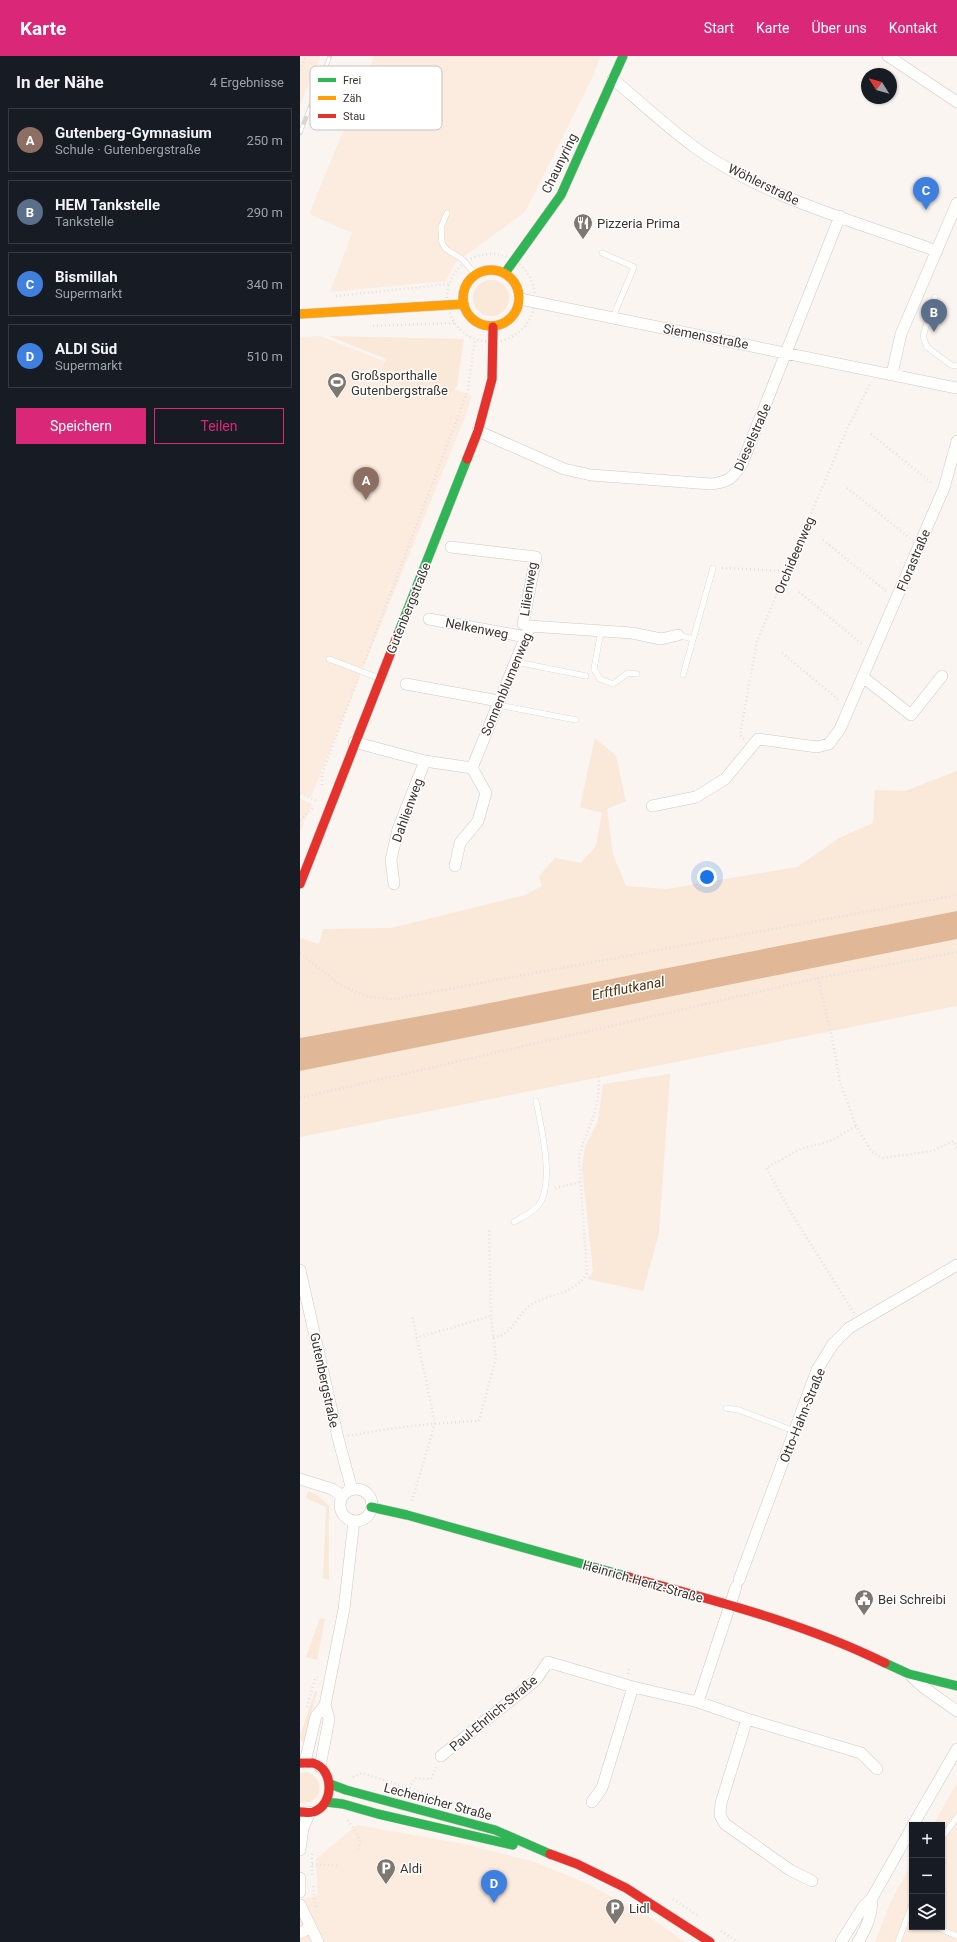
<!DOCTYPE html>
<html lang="de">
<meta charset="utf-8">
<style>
body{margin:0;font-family:Roboto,sans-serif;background:#242831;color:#f1f3f6}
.controls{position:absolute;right:12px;bottom:12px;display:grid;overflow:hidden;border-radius:0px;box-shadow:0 1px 3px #0004}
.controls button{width:36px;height:36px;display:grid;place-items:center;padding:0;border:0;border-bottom:1px solid #363941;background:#171b24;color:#f1f3f6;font:20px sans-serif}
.compass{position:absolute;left:561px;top:12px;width:36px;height:36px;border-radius:50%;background:#171b24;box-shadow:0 1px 3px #0004;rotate:307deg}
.you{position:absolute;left:407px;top:821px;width:14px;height:14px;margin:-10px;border:3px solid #fff;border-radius:50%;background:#1a73e8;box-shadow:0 0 0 6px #1a73e833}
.badge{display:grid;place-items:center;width:26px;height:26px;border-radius:50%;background:#db2777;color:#fff;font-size:13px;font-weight:700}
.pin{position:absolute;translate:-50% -33px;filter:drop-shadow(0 1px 2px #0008)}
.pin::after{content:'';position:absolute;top:21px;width:14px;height:12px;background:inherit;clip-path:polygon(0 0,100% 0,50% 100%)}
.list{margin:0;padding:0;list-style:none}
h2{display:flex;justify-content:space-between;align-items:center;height:52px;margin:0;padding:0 16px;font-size:17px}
h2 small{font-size:13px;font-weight:400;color:#9ea1a6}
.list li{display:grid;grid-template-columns:26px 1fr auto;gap:12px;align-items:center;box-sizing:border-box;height:64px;margin:0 8px 8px;padding:0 8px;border:1px solid #363941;border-radius:0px}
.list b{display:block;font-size:15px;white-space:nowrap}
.list p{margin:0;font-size:13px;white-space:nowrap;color:#9ea1a6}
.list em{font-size:13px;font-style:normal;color:#9ea1a6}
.actions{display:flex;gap:8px;padding:12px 16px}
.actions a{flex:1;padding:9px 0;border:1px solid #db2777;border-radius:0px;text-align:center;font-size:14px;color:#db2777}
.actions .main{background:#db2777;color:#fff}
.icon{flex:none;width:22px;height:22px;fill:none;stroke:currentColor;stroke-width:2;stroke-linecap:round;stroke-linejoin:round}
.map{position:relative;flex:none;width:657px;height:1886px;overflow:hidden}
header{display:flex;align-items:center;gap:24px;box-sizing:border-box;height:56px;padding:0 20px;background:#db2777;color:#fff}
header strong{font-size:19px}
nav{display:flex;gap:22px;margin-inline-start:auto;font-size:14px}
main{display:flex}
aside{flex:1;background:#171b24}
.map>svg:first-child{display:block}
.built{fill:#fcecdf}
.green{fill:#fae8d9}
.water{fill:#e0b897}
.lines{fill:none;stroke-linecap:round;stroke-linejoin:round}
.lane-casing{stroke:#d0c9c4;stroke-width:6}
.street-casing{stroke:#d0c9c4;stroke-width:12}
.fast-casing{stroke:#d0c9c4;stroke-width:10}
.slow-casing{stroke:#d0c9c4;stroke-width:10}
.jam-casing{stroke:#d0c9c4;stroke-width:10}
.path{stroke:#e3e1df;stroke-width:2.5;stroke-dasharray:1 3;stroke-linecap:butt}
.lane{stroke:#fefefd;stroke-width:5.5}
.street{stroke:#fefefd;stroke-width:11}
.fast{stroke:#30b455;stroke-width:9}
.slow{stroke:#ff9f0a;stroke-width:9}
.jam{stroke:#e5322d;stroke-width:9}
.rail-casing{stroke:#d8d6d4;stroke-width:4.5}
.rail{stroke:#fff;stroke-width:3;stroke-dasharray:9;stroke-linecap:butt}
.labels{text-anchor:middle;stroke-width:3;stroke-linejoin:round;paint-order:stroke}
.street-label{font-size:13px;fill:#3d342d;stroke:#fff}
.poi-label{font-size:13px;fill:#3d342d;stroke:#fff;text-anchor:start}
.water-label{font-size:14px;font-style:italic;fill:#512d09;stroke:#fff}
.key{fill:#fff;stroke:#c5c2c0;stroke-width:1}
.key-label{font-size:11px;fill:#3d342d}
</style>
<header>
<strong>Karte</strong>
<nav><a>Start</a><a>Karte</a><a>Über uns</a><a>Kontakt</a></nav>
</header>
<main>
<aside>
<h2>In der Nähe<small>4 Ergebnisse</small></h2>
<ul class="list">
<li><span class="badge" style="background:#8d6e63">A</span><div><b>Gutenberg-Gymnasium</b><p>Schule · Gutenbergstraße</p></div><em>250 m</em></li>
<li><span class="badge" style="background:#5c6f8a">B</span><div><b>HEM Tankstelle</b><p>Tankstelle</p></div><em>290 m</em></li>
<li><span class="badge" style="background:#3f7fe0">C</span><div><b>Bismillah</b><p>Supermarkt</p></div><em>340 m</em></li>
<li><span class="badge" style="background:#3f7fe0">D</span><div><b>ALDI Süd</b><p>Supermarkt</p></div><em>510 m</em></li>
</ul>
<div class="actions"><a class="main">Speichern</a><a>Teilen</a></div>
</aside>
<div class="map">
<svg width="657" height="1886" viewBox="0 0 657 1886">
<rect width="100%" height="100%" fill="#faf5f1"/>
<path class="built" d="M0,0H20L1,48L0,47Z
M74,0H301L292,22L225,156L155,207L146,225L30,236L52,177L9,158Z
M20,280L172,340L163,366L11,741L0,737V281Z
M0,742L12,748L0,777Z
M657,1727V1886H575L591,1845L612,1807V1871H642V1769H633Z
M57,1769L164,1788L235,1806L288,1828L348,1860L385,1886H0V1844L18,1839L16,1803Z"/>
<path class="green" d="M173 242a18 18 0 1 1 36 0a18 18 0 1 1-36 0Z
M29,280L164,283L157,330L143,344L79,320L86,303Z
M295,682L316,700L326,745L307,753L313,799L326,830L367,833L497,811L541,781L573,767L575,734L605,735L657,715V855L164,952L0,982V882L19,888L23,873L91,872L225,839L242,830L239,820L255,802L281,807L296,790L302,757L280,751Z
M657,883V950L0,1081V1015Z
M370,1018L359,1177L343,1235L287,1223L293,1216L282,1113L285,1091L298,1065L303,1028Z
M8,1435L17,1439L29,1450V1524L23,1522L26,1451L6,1442Z
M20,1562L25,1563L17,1604L6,1601Z
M15,1635L17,1636L4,1685H1L0,1680Z
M7,1716C18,1720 21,1728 19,1738L11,1746L0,1747V1717Z"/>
<path class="water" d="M657,855V883L0,1015V982L164,952Z"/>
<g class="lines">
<defs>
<path id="lane" d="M147,157L141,171L142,187L146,193L162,203L176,219
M302,197L334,211L313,261
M635,241L623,280L627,291L651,309L657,310
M301,575L294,613L300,623L313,628L328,617L337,618
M378,579L393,583
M29,603L79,622
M216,606L286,620
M383,619L413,512
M198,649L276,664
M214,1166C221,1162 231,1157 237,1151C256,1131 241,1070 236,1045
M426,1352L439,1354L494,1375
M642,1782L657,1761
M636,1871L657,1880
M598,1886L612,1849"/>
<path id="street" d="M588,0L657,46
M313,23C340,46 367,71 397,93C466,142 557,166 637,195
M220,243L657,332
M592,318L601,278L657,147
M178,375L264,413L291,419L411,428C428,426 432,423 442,408L540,160
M151,491L236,501L223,568L230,570
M129,563L226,581
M563,621L611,659L642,620
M106,628L199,645
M54,686L125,705L172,712L230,570L332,577L361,583L378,579
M352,750L396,741L425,723L458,683L517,691L529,688L540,673L644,432L657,385
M155,810L160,787L178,765L186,737L172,712
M94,828L91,804L98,773L125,705
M0,1214L38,1382L52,1434
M0,1423L32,1433L43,1440
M40 1449a16 16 0 1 1 32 0a16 16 0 1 1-32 0Z
M439,1524L517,1314L533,1288L549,1272L657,1209
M611,1620L623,1631L657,1655
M398,1646L436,1531
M447,1663L561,1697L577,1713
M141,1700L235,1625L248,1606L333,1631L398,1646L447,1663L421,1747L420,1759L425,1768L490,1814L512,1825
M5,1706L16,1660L25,1649
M20,1711L29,1663L25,1649L44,1553L54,1465
M292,1746L302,1732L333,1631
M613,1769L657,1693
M0,1794L3,1772L10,1756
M0,1822V1836
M0,1849L18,1886
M0,1877L10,1872
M541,1886L563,1851L572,1842L612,1771
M558,1886C567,1871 572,1859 572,1842"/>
<path id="fast" d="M205,217L261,139L323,0
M98,578L167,403
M71,1451L107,1459L329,1521
M585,1607L609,1618L657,1630
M30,1728L46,1734L195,1774L250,1798
M26,1746L43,1748L78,1758L213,1789"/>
<path id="slow" d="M163 242a28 28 0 1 1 56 0a28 28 0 1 1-56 0Z
M0,258L164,248"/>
<path id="jam" d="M167,403L178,375L192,323L193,271
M0,828L98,578
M329,1521C416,1545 504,1567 585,1607
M0,1707C4,1707 9,1707 13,1707C35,1713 34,1750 13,1756C9,1757 4,1756 0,1756
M250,1798L277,1808L326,1832L410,1886"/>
</defs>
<use href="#lane" class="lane-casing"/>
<use href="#street" class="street-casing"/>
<use href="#fast" class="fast-casing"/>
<use href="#slow" class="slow-casing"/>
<use href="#jam" class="jam-casing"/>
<path class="path" d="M0,14L6,0
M147 242a44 44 0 1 1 88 0a44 44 0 1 1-88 0Z
M36,240L149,228
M73,270L154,267
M571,378L633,428
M547,432L610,482
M523,484L586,535
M422,512L487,515
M499,536L563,589
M482,597L540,645
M64,607L168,334L175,283
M444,683L440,679L457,585L547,373L571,326
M22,729V718L58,623
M0,738L18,745
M0,764L14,751
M0,897L39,928L68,941L94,943L657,839
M518,922L533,987L540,1026L556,1070L572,1096L582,1102L633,1095L653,1085L657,1092
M0,1042L518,922L657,896
M255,1132L280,1126
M554,1257L495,1163L466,1112L500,1093L530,1085L556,1070
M193,1281C211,1280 215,1263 227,1252C245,1236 273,1242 287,1217L279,1103C281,1088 289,1074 294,1059C298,1046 299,1033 299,1019
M116,1282L191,1260
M48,1380C92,1371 135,1367 179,1365L196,1302L191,1260L189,1172
M112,1445L135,1367L112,1259
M328,1618L330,1610
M7,1651L15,1623L18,1621
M53,1721L62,1717L134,1740
M109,1732L115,1722L131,1723L136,1711
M48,1764L60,1784L59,1793
M12,1798V1819
M12,1808L39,1810
M13,1830L16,1853
M373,1843L397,1859
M421,1875L438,1886"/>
<use href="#lane" class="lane"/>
<use href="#street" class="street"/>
<use href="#fast" class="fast"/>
<use href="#slow" class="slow"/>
<use href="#jam" class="jam"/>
<defs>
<path id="rail" d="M0,77L30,0"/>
</defs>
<use href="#rail" class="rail-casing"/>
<use href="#rail" class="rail"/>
</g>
<defs>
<symbol id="restaurant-pin" viewBox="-11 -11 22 30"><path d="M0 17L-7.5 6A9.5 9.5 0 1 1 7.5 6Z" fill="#7f7872" stroke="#fff"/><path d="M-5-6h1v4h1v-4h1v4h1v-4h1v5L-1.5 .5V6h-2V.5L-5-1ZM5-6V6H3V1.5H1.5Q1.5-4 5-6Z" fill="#fff"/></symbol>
<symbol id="stadium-pin" viewBox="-11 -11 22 30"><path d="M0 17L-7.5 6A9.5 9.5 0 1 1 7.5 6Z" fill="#7f7872" stroke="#fff"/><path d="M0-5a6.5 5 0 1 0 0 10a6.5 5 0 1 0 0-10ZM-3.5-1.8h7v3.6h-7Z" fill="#fff"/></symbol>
<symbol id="civic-pin" viewBox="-11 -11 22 30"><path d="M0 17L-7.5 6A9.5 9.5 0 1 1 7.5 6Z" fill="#7f7872" stroke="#fff"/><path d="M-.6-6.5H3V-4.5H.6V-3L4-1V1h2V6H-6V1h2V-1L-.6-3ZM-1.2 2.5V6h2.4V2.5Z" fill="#fff"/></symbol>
<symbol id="parking-pin" viewBox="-11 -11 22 30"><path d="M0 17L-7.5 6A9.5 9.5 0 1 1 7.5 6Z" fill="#7f7872" stroke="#fff"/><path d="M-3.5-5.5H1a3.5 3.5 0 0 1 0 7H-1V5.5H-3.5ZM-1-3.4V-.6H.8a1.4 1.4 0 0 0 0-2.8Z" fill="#fff"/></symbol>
</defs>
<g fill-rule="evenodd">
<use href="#restaurant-pin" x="272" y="156" width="22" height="30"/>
<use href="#stadium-pin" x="26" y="315" width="22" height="30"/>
<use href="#civic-pin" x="553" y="1532" width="22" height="30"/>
<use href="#parking-pin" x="75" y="1801" width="22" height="30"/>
<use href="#parking-pin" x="304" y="1841" width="22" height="30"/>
</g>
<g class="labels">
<g class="street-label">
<text transform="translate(259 107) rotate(-64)" y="5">Chaunyring</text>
<text transform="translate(464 128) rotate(26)" y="5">Wöhlerstraße</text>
<text transform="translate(406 280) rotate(11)" y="5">Siemensstraße</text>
<text transform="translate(452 381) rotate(-66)" y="5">Dieselstraße</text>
<text transform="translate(494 499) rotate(-67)" y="5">Orchideenweg</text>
<text transform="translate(613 504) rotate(-67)" y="5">Florastraße</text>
<text transform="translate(228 533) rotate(-81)" y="5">Lilienweg</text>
<text transform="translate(108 552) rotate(-68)" y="5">Gutenbergstraße</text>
<text transform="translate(177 572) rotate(11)" y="5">Nelkenweg</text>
<text transform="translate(206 628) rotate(-67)" y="5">Sonnenblumenweg</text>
<text transform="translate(107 754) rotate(-70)" y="5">Dahlienweg</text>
<text transform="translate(25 1324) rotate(78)" y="5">Gutenbergstraße</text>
<text transform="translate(502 1359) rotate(-68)" y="5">Otto-Hahn-Straße</text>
<text transform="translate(343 1525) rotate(16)" y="5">Heinrich-Hertz-Straße</text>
<text transform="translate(193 1657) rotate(-40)" y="5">Paul-Ehrlich-Straße</text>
<text transform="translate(138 1745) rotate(15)" y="5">Lechenicher Straße</text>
</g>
<g class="poi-label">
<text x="297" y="172">Pizzeria Prima</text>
<text x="51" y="324">Großsporthalle<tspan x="51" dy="15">Gutenbergstraße</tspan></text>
<text x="578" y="1548">Bei Schreibi</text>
<text x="100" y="1817">Aldi</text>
<text x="329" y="1857">Lidl</text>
</g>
<g class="water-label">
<text transform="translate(328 932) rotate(-11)" y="5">Erftflutkanal</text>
</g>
</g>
<rect x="10" y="10" width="132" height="64" rx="6" class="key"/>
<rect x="18" y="22" width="18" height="4" fill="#30b455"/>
<rect x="18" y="40" width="18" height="4" fill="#ff9f0a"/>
<rect x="18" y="58" width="18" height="4" fill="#e5322d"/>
<g class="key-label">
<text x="43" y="28">Frei</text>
<text x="43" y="46">Zäh</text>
<text x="43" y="64">Stau</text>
</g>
</svg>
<div class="controls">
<button>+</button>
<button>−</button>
<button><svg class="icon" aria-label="layers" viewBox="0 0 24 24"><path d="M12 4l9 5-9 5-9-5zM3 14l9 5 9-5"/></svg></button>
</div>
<svg class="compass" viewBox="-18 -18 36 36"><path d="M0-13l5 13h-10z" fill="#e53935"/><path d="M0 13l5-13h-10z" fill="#9ea1a6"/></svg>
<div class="you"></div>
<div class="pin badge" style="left:66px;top:444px;background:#8d6e63">A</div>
<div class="pin badge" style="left:634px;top:276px;background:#5c6f8a">B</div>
<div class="pin badge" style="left:626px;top:154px;background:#3f7fe0">C</div>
<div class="pin badge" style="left:194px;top:1847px;background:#3f7fe0">D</div>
</div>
</main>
